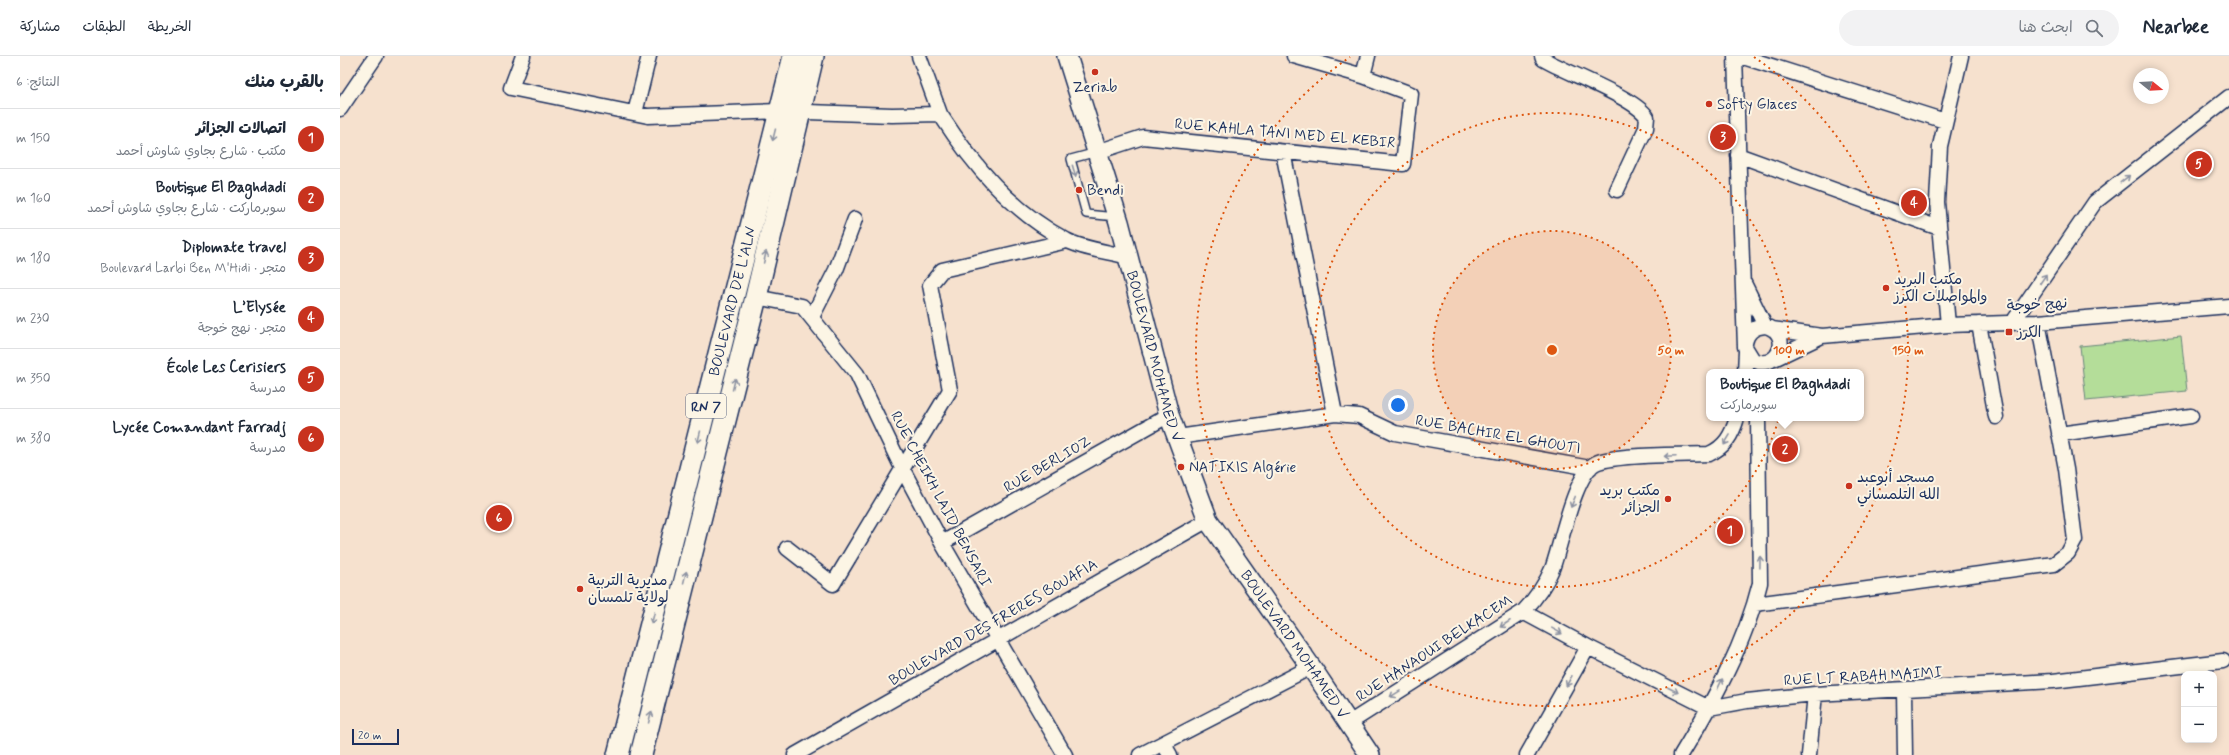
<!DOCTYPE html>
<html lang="ar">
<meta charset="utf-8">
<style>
body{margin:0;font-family:Mynerve,"Playpen Sans Arabic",sans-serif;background:#f2f2f3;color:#1f2937;direction:rtl}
.controls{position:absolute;right:12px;bottom:12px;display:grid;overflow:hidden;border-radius:8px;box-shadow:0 2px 10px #0003}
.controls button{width:36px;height:36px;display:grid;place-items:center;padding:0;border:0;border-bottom:1px solid #e0e1e3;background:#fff;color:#1f2937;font:20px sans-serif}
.compass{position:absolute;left:1793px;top:12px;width:36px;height:36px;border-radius:50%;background:#fff;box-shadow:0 2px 10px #0003;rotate:108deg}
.scale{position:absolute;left:12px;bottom:10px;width:47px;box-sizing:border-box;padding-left:4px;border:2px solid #1b2f5e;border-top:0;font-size:11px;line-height:14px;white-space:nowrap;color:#1b2f5e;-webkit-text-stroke:3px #fcf5e5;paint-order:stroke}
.you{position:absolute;left:1058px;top:349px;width:14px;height:14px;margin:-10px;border:3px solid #fff;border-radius:50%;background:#1a73e8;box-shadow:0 0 0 6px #1a73e833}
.badge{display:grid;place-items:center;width:26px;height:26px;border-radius:50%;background:#c8321e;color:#fff;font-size:13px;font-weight:700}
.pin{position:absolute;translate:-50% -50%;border:2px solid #fff;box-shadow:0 1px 4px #0006}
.popup{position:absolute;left:1366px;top:313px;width:158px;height:52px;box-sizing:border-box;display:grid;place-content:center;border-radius:8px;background:#fff;filter:drop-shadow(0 1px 3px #0005);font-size:13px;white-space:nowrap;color:#747a83}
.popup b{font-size:15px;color:#1f2937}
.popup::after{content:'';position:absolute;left:50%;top:100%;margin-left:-8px;border:8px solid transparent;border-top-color:#fff}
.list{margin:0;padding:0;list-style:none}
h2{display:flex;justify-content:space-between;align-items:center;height:52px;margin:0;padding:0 16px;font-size:17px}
h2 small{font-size:13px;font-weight:400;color:#747a83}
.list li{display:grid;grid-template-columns:26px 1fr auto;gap:12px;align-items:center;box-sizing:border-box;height:60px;padding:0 16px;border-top:1px solid #e0e1e3}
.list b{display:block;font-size:15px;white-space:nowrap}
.list p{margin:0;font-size:13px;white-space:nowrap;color:#747a83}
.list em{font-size:13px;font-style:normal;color:#747a83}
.icon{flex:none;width:22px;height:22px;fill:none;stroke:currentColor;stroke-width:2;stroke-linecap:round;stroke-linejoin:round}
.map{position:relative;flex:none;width:1889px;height:699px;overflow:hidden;direction:ltr}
header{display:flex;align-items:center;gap:24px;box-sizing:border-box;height:56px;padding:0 20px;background:#fff;border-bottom:1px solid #e0e1e3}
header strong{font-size:19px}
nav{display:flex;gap:22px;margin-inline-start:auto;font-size:14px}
.search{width:280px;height:36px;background:#f2f2f3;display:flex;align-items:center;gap:10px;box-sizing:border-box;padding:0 14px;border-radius:22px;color:#747a83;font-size:15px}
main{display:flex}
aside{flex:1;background:#fff}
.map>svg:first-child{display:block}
.pitch{fill:#b4dd99;stroke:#68867c}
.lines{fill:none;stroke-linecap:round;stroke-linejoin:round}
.service-casing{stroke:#1b2f5e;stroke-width:10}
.minor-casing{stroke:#1b2f5e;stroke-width:17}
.secondary-casing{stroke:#1b2f5e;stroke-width:22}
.primary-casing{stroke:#1b2f5e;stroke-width:24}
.service{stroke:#fcf5e5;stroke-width:7}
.minor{stroke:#fcf5e5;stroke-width:14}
.secondary{stroke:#fcf5e5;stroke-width:19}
.primary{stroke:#fcf5e5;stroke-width:21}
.oneway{stroke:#8c92a2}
.ring{fill:none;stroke:#de5710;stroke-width:2;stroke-dasharray:2 4}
.poi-dot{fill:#c8321e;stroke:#fcf5e5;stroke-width:1.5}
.labels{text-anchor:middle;stroke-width:4;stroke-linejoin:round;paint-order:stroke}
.shield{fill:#fcf5e5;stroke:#5e6a86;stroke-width:1}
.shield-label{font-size:14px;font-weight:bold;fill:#1b2f5e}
.poi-label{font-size:15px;fill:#1b2f5e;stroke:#fcf5e5;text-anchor:start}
.street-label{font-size:15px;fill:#1b2f5e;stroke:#fcf5e5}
.centre{fill:#de5710;stroke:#fcf5e5;stroke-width:2}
.ring-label{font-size:12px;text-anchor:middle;font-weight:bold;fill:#de5710;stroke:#fcf5e5;stroke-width:4;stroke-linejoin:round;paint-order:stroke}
</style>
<header>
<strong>Nearbee</strong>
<div class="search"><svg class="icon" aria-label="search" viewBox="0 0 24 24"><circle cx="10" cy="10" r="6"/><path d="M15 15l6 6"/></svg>ابحث هنا</div>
<nav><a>الخريطة</a><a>الطبقات</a><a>مشاركة</a></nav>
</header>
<main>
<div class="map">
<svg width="1889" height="699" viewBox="0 0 1889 699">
<rect width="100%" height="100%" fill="#f6e1ce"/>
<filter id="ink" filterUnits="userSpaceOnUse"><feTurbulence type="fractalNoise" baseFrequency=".025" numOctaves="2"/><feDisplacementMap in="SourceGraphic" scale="8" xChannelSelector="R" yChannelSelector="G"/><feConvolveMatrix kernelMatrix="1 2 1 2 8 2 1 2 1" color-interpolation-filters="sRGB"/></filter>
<g filter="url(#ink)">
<path class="pitch" d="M1841,280L1847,335L1746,345L1740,290Z"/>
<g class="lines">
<defs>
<path id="service" d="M757,96L731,103L746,158L776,161"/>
<path id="minor" d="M183,0L171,32L308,60L440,55L552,59L600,58L579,0
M1202,0L1203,3C1227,17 1294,41 1307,61L1306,72L1277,134
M1395,0L1405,291L1413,304C1440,316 1453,276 1425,270C1414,271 1407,276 1405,287
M1400,0L1605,65
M1023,20L1028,0
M0,53L36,0
M295,57L309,0
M600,58C633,109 671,155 726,184C742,193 770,196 788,201
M757,96L803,81L1063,108L1071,38L1023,20L954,0
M943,96L995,358L1019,360L1055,377L1250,412
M1398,99L1599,172
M1404,227L1425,270
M416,241L462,250L517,318L562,412L602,487L725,699
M472,261L496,214L515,163
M1673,266L1755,146L1889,41
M1639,268L1656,361
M1608,269L1597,146L1600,90L1621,0
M1432,273L1482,280L1608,269L1698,266L1889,250
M1434,303L1482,280
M1405,316L1406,295
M1719,378L1851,360
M838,381L995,358
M602,487L829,359
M447,492L493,528L610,334L590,229L602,214L727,185
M1415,548L1714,508L1728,497L1735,484L1726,413L1698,266
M1183,556L1248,591L1369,652L1407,645L1475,638L1713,625L1883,605
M1564,635L1565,699
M1009,667L1183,556C1195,543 1205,530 1212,513C1221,490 1234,418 1256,407C1274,398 1344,399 1369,398C1385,391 1392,379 1397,362
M823,687L830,699
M455,699L868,464
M800,699L971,611
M1187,699L1248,591
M1341,699C1373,646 1405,588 1420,527L1418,362
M1469,699L1475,638"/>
<g id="secondary">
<path id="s1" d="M727,0L779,166L829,359L868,464L971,611L1030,699"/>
</g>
<g id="primary">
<path id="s2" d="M278,699L454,0"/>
<path d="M301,699L416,241L473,0"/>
</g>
</defs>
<use href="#service" class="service-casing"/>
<use href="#minor" class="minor-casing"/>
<use href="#secondary" class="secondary-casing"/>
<use href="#primary" class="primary-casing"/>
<use href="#service" class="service"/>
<use href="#minor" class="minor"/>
<use href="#secondary" class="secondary"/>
<use href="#primary" class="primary"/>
</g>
<defs><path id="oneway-shaft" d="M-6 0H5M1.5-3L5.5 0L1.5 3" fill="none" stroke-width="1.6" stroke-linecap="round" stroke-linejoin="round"/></defs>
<g class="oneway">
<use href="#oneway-shaft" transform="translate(434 79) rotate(104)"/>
<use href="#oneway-shaft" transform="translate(734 115) rotate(74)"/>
<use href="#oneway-shaft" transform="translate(1785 123) rotate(-38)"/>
<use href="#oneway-shaft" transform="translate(425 201) rotate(-77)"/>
<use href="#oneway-shaft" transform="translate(1703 223) rotate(-56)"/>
<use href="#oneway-shaft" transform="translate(394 328) rotate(-76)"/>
<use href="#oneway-shaft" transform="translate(359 381) rotate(104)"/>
<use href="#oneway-shaft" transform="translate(1387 384) rotate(121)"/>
<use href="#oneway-shaft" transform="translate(1330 400) rotate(177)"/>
<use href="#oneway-shaft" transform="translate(1233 446) rotate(112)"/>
<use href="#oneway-shaft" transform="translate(1420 506) rotate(-89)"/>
<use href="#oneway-shaft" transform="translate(345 521) rotate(-76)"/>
<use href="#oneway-shaft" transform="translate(313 562) rotate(104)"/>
<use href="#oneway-shaft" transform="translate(1165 568) rotate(147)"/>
<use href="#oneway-shaft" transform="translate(1217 575) rotate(29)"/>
<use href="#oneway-shaft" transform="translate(1229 625) rotate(119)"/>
<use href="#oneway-shaft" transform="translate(1380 628) rotate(-65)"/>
<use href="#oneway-shaft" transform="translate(1333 634) rotate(27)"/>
<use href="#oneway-shaft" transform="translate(1055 638) rotate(148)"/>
<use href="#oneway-shaft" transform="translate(310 661) rotate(-76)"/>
</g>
</g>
<circle cx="1212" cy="294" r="119" fill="#de5710" fill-opacity=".12"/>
<g class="ring">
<circle cx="1212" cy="294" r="119"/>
<circle cx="1212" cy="294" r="237"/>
<path d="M1414 1A356 356 0 1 1 1010 1"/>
</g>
<g class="poi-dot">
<circle cx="755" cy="16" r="4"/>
<circle cx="1369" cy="48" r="4"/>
<circle cx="739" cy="134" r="4"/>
<circle cx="1546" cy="232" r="4"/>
<rect x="1665" y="272" width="8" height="8" rx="2"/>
<circle cx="841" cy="411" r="4"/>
<circle cx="1509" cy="430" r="4"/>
<circle cx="1328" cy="443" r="4"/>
<circle cx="240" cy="533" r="4"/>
</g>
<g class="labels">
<rect class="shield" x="346" y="338" width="40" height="24" rx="3"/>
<g class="shield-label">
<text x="366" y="355">RN 7</text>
</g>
<g class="poi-label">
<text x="755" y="36" text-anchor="middle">Zeriab</text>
<text x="1377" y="53">Softy Glaces</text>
<text x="747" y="139">Bendi</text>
<text x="1554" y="228">مكتب البريد<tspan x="1554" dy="17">والمواصلات الكرز</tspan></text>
<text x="1677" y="281">الكرز</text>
<text x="849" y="416">NATIXIS Algérie</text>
<text x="1517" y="426">مسجد أبوعبد<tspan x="1517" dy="17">الله التلمساني</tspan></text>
<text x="1320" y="439" text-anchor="end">مكتب بريد<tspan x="1320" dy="17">الجزائر</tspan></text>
<text x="248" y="529">مديرية التربية<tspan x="248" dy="17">لولاية تلمسان</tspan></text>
</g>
<g class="street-label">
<text transform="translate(945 77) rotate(5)" y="5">RUE KAHLA TANI MED EL KEBIR</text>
<text dy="5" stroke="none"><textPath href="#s2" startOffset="468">BOULEVARD DE L'ALN</textPath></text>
<text transform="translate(1697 248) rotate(-3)" y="5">نهج خوجة</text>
<text dy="5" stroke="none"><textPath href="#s1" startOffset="313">BOULEVARD MOHAMED V</textPath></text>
<text transform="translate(1158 378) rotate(10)" y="5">RUE BACHIR EL GHOUTI</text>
<text transform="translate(707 408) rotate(-30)" y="5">RUE BERLIOZ</text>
<text transform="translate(601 443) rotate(62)" y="5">RUE CHEIKH LAID BENSARI</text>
<text transform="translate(653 566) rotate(-30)" y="5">BOULEVARD DES FRERES BOUAFIA</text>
<text dy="5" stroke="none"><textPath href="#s1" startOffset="637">BOULEVARD MOHAMED V</textPath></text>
<text transform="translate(1094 592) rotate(-33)" y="5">RUE HANAOUI BELKACEM</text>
<text transform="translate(1523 620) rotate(-3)" y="5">RUE LT RABAH MAIMI</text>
</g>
</g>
<circle cx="1212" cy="294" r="6" class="centre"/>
<g class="ring-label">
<text x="1331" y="298">50 m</text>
<text x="1449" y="298">100 m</text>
<text x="1568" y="298">150 m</text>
</g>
</svg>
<div class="controls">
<button>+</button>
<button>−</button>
</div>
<svg class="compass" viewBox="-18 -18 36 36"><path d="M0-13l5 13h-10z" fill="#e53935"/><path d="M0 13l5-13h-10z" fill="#747a83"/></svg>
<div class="scale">20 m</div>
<div class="you"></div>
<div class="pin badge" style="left:1390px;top:475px">1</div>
<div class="pin badge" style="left:1445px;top:393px">2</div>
<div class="popup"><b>Boutique El Baghdadi</b>سوبرماركت</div>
<div class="pin badge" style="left:1383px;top:81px">3</div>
<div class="pin badge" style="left:1574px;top:147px">4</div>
<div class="pin badge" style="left:1859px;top:108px">5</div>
<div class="pin badge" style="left:159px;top:462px">6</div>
</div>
<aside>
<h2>بالقرب منك<small>النتائج: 6</small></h2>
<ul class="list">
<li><span class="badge">1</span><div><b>اتصالات الجزائر</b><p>مكتب · شارع بجاوي شاوش أحمد</p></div><em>150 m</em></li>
<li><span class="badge">2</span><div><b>Boutique El Baghdadi</b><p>سوبرماركت · شارع بجاوي شاوش أحمد</p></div><em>160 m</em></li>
<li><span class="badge">3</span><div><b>Diplomate travel</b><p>متجر · Boulevard Larbi Ben M'Hidi</p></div><em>180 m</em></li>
<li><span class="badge">4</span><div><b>L’Elysée</b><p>متجر · نهج خوجة</p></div><em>230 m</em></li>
<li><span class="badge">5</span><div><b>École Les Cerisiers</b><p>مدرسة</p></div><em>350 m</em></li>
<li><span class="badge">6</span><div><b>Lycée Comandant Farradj</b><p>مدرسة</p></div><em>380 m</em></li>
</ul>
</aside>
</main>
